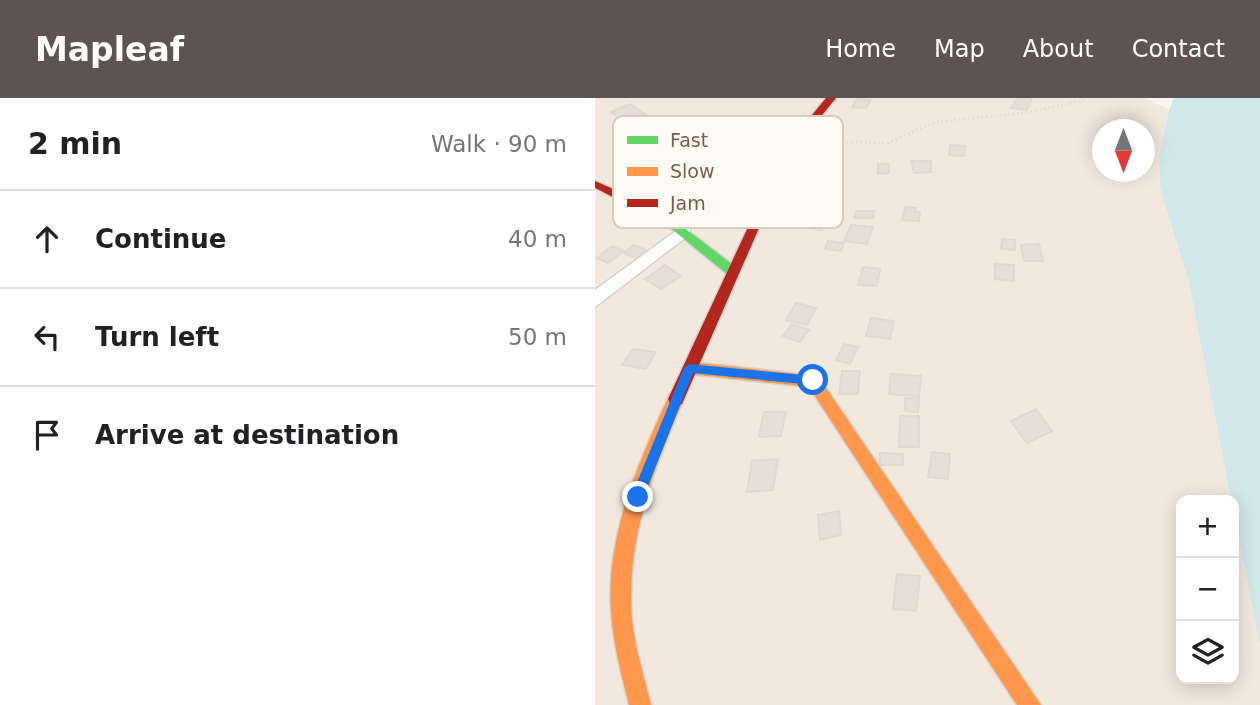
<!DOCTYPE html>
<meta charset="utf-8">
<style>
body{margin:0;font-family:"DejaVu Sans",sans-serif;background:#f6f6f6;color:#202124}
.controls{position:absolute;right:21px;bottom:21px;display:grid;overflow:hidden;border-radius:14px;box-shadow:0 4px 18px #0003}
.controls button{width:63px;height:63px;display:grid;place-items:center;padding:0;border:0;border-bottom:2px solid #e0e0e0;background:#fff;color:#202124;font:35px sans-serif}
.compass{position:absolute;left:497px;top:21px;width:63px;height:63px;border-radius:50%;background:#fff;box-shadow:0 4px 18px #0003;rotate:180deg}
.stop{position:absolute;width:21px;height:21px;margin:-16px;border:5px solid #1a73e8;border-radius:50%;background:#fff}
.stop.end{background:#1a73e8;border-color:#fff;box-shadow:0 2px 7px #0008}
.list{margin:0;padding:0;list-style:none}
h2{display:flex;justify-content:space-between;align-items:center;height:91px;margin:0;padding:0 28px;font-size:30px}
h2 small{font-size:23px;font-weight:400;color:#757577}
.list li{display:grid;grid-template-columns:46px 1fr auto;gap:21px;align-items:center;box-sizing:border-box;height:98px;padding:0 28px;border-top:2px solid #e0e0e0}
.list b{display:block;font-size:26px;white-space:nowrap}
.list em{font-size:23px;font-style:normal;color:#757577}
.icon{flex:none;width:38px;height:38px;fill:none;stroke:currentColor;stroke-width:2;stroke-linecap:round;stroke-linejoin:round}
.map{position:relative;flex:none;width:665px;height:607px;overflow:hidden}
header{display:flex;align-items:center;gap:42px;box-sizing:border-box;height:98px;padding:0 35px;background:#5c5450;color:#fff}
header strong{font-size:33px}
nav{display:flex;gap:38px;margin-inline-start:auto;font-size:24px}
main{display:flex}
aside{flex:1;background:#fff}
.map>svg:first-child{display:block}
.residential{fill:#f2e8de;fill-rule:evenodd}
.water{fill:#d0e8ea}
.building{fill:#e6ded7;stroke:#e2d8d2;stroke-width:2}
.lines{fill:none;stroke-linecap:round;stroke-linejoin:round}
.street-casing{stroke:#d7d1cb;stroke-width:3}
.fast-casing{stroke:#d9d2cb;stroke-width:3}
.slow-casing{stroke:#d9d2cb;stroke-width:3}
.jam-casing{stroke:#d9d2cb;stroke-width:3}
.path{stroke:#dcd5d0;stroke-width:2.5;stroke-dasharray:1 3.5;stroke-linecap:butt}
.street{fill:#fefefd;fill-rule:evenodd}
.fast{fill:#63d668;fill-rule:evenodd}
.slow{fill:#ff974d;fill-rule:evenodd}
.jam{fill:#b3261e;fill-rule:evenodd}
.route{fill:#1a73e8}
.key{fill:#fffaf3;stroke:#d7cbc1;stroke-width:2}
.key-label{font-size:19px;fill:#7a5c4d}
</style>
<header>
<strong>Mapleaf</strong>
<nav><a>Home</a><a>Map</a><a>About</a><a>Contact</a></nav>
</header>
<main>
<aside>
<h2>2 min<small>Walk · 90 m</small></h2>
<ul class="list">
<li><svg class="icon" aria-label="ahead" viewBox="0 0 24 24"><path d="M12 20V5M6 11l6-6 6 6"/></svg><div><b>Continue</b></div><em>40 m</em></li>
<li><svg class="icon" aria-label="left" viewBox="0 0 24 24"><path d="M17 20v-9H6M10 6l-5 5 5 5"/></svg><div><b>Turn left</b></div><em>50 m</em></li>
<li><svg class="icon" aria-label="arrive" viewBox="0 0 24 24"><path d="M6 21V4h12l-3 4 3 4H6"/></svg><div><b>Arrive at destination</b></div></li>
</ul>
</aside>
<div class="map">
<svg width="665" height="607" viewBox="0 0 665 607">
<rect width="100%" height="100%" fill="#f9f5f0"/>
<path class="residential" d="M0,0H551L574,12L564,58L565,90L594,185L637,402H586V581H639V413L665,548V607H0ZM508,32H550V74H508Z"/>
<path class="water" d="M579,0H665V548L594,185L565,90L564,58L574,12Z"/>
<path class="building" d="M423,0H437L432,12L416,10Z
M262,1L276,2L271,10L257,9Z
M35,6L60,23L39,31L16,14Z
M355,47L370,48L369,58L354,57Z
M316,63H336V74L319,75Z
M283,66H294V75L283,76Z
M310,109L321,110L320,114H325L324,123L307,122Z
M261,113H279L278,120H259Z
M219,116L235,119L227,132L210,129Z
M256,127L278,129L272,146L249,143Z
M407,141L420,142V152L406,151Z
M233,143L249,145L246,153L230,151Z
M444,146L448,163H429L426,147Z
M39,147L53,153L42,161L29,155Z
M17,148L29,153L13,165L2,160Z
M400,166L419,167V183L400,181Z
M70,167L86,178L66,191L50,181Z
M268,169L285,171L282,188L263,187Z
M201,205L221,210L212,227L191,222Z
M276,220L299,223L295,241L271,238Z
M197,226L214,232L205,244L188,238Z
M249,246L263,249L255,266L241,262Z
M38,251L61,254L51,271L27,267Z
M247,273H265L263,296H244Z
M296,276L326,278L324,298L294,296Z
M310,300H324L323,314L310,313Z
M441,311L457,333L432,345L416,323Z
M169,314H191L186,338L164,339Z
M305,318H324V349H304Z
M337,354L355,356L353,381L333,379Z
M285,355L308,356V367H285Z
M183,361L178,392L152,394L157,363Z
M244,413L246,437L225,442L223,417Z
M302,476L325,478L321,513L298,511Z"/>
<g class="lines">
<defs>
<path id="street" d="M89,127L95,128V136L0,209V192Z"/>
<path id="fast" d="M66,112L142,170V176H132L62,119L60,116Z"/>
<path id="slow" d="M95,264L223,278L446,607H422L214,289L95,276L90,274L87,270L90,266Z
M81,294L87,296L89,301C60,366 34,435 36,507C37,542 48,574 56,607H34C26,575 18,545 16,512C11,438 44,362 75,296Z"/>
<path id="jam" d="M231,0H241L206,43L189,73L87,306L81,308L75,306L73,301L174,84C136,107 95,131 50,115C32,108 17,98 0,90V83L64,111L80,113L108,109L138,96L180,71L198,40Z"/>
</defs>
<use href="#street" class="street-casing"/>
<use href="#fast" class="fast-casing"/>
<use href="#slow" class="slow-casing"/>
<use href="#jam" class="jam-casing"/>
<path class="path" d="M225,43L293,45L340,24L428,15L488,3L489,0"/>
<use href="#street" class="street"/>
<use href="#fast" class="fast"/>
<use href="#slow" class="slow"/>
<use href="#jam" class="jam"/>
</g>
<path class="route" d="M94,266L218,278L223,282L218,287L98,275L47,403L43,405L36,399L89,270Z"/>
<rect x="18" y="18" width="230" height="112" rx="10" class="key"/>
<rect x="32" y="38" width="31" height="8" fill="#63d668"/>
<rect x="32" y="69" width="31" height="9" fill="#ff974d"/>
<rect x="32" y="101" width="31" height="8" fill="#b3261e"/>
<g class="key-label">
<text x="75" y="49">Fast</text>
<text x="75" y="80">Slow</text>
<text x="75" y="112">Jam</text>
</g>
</svg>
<div class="controls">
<button>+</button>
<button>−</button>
<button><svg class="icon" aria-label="layers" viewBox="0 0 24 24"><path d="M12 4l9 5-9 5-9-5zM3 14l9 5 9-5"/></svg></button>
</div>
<svg class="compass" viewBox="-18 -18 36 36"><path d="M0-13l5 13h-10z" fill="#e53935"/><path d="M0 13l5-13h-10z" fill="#757577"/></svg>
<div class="stop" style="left:218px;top:282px"></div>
<div class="stop end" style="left:43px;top:399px"></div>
</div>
</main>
